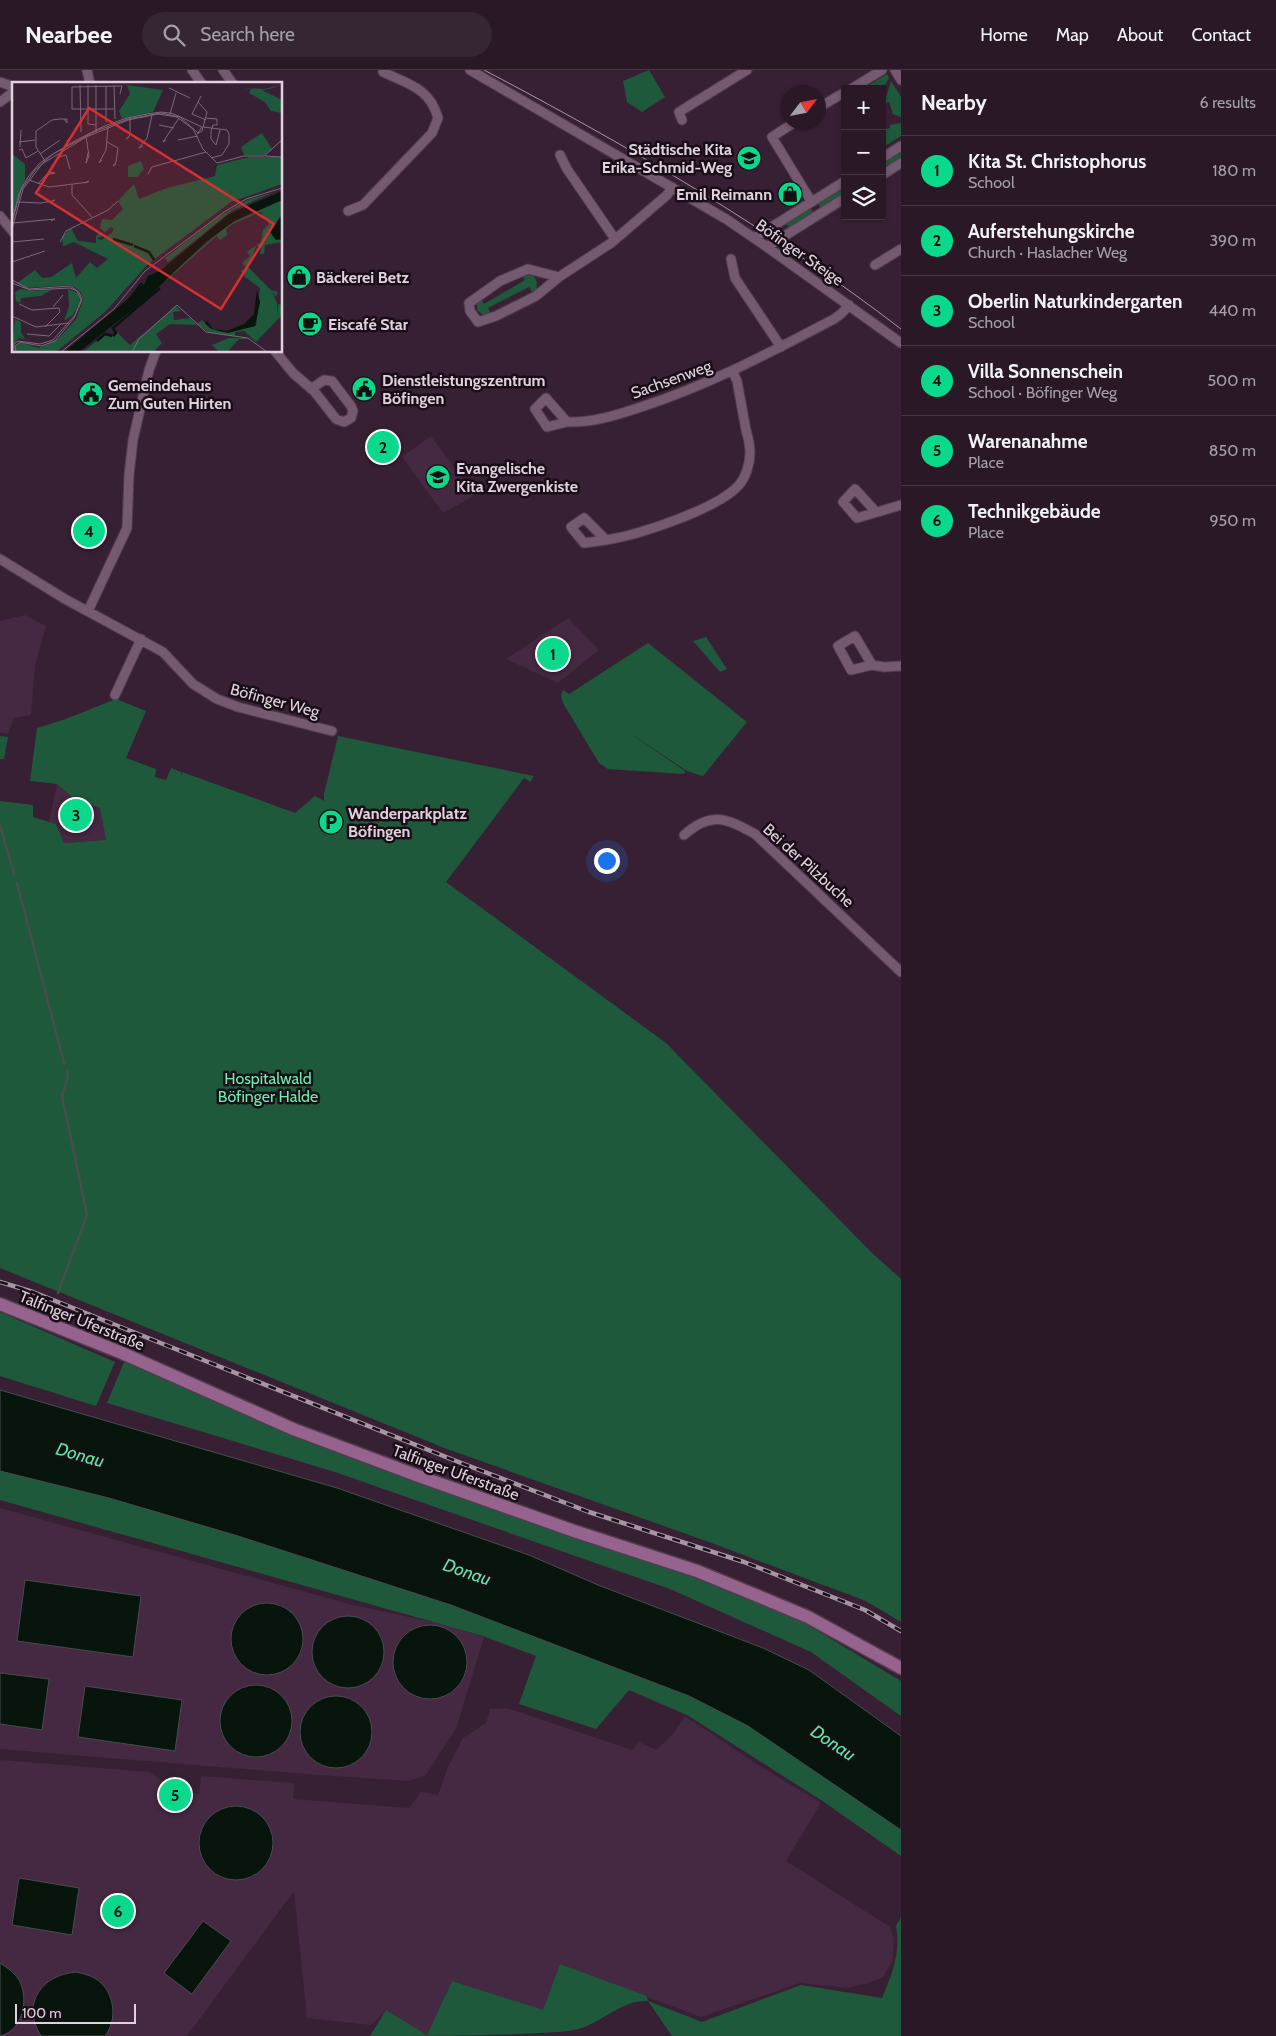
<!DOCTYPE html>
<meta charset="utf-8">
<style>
body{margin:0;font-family:Cabin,sans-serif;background:#362533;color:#f1f3f6}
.controls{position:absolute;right:15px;top:15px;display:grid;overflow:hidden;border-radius:0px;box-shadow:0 1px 4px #0004}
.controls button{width:45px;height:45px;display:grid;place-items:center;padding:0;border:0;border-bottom:1px solid #463744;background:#2a1827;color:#f1f3f6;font:25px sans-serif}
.compass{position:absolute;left:781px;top:15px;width:45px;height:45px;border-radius:50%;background:#2a1827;box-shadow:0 1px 4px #0004;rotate:58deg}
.scale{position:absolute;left:15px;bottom:12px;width:121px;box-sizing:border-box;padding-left:5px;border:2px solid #e1d1de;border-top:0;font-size:14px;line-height:18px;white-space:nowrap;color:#e1d1de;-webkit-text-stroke:4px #190e17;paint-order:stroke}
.you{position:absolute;left:606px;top:790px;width:18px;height:18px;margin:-12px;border:4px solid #fff;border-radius:50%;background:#1a73e8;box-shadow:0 0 0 8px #1a73e833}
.badge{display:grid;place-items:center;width:32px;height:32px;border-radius:50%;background:#0ad98b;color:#111;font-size:16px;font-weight:700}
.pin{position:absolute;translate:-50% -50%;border:2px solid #fff;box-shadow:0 1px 5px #0006}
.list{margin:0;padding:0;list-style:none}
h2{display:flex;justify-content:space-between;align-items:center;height:65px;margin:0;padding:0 20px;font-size:21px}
h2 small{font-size:16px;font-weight:400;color:#a5a0a7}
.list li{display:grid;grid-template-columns:32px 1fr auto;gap:15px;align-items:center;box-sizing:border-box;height:70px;padding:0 20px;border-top:1px solid #463744}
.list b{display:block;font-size:19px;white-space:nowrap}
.list p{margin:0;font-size:16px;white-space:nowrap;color:#a5a0a7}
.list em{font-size:16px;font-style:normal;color:#a5a0a7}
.icon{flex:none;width:28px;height:28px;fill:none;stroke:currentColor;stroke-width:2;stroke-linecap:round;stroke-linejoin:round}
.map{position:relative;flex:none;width:901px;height:1966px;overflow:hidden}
header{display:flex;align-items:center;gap:30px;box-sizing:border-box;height:70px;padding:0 25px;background:#2a1827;border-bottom:1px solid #463744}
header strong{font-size:24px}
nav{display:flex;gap:28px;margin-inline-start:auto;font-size:18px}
.search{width:350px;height:45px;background:#362533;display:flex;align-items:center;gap:12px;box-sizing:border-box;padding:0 18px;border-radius:28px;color:#a5a0a7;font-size:19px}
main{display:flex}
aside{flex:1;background:#2a1827}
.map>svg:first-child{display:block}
.built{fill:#452841}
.green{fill:#1e593c}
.water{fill:#07150d;stroke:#484d4c}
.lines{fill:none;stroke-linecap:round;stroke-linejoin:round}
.stream{stroke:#484d4c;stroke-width:2.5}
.street-casing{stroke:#513d4e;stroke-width:11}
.secondary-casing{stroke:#513d4e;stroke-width:15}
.street{stroke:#745970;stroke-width:9}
.secondary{stroke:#96638f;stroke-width:12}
.tram{stroke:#a795a4;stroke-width:1}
.rail-casing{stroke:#a795a4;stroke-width:4.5}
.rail{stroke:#190e17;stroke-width:2.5;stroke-dasharray:8;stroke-linecap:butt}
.labels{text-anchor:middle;stroke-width:5;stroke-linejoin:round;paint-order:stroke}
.poi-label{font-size:16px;font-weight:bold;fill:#e1d1de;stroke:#190e17;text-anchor:start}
.street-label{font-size:16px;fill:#e1d1de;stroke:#190e17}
.park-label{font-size:16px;fill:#68f2ac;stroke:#190e17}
.water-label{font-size:18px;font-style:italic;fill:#5ce7a2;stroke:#190e17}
.inset-river{fill:none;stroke:#07150d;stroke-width:2.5}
.inset-road{fill:none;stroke:#7c6778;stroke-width:1}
.view{fill:#d73031;fill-opacity:0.15;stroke:#d73031;stroke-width:2.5}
.inset-edge{fill:none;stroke:#e1d1de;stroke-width:2.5}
</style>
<header>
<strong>Nearbee</strong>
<div class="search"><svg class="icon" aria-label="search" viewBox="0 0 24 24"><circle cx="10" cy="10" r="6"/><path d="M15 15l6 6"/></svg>Search here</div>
<nav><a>Home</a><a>Map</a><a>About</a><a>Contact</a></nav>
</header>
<main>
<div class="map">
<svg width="901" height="1966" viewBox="0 0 901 1966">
<rect width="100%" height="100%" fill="#382034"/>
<path class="built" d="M431,366L474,426L443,443L402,387Z
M25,545L46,556L35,596L31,645L14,648L8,664L0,663V551Z
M568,548L599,580L558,613L506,589Z
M57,714L73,728L100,738L106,770L64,773L56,754L49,752Z
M0,1438L349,1534L451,1556L484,1567L456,1659L425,1706L408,1711L305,1704L0,1679Z
M507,1638L632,1680L639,1672L656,1680L673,1664L685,1646L761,1697L821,1733L786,1791L890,1857L894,1870L892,1892L883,1907L868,1913L848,1918L800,1913L701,1947L560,1894L543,1941L452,1911L427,1965L386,1941L371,1955L307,1948L294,1821L187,1966H0V1690L150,1702L173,1720L199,1724L201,1706L294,1713L293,1729L409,1738L421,1722L438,1725L448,1697L463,1668L486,1653L490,1639Z"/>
<path class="green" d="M649,0L665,27L642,42L627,32L623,11Z
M887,4L889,8L882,21V19H863Z
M891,11L901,27V47L893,44L889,32L886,33L885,30Z
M901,53V66L882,78V60L890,58V55Z
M901,80V89L882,100V91Z
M845,114V123L821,138L816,131Z
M809,135L813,142L790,157L782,152Z
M528,203C537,207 538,212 536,221L533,223L529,217L488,238L491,244H482L477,240V232L481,229L484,234L525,210L522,205Z
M706,567L727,599L720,602L693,571Z
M648,573L747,652L703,706L687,701L625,660L685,701L684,704L608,699L599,693L563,633L561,626L563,620L569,624Z
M116,629L146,641L126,688L156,699L155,707L166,710L171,698L181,702V707L182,702L295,743L315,726L324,731V724L338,666L534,706L530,712L524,708L446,812L666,973L871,1182L901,1209V1552L866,1531L709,1472L447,1379L0,1198V731L33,735V747L56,754L64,773L106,770L100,738L73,728L57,714L30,711L37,658L63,650Z
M0,666L8,667L4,689H0Z
M0,1242L115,1292L96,1336L0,1306Z
M124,1292L300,1367L682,1503L803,1552L901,1611V1646L811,1582L670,1519L335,1402L107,1333Z
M0,1401L109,1428L238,1466L451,1535L689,1626L748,1656L901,1760V1786L821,1730L687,1645L629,1620L596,1659L519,1634L536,1586L483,1566L0,1430Z
M901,1847V1966H672L648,1931C621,1929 600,1955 574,1960C563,1962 551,1962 540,1963C484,1966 427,1966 370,1966L386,1940L427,1965L452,1911L543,1940L560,1894L647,1926L648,1931L702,1952L801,1915L882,1928C892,1905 901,1882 896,1856Z"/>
<path class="water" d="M0,1320L337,1418L529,1485L598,1515L763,1578L809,1600L901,1666V1760L748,1656L689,1626L451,1535L238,1466L109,1428L0,1401Z
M25,1510L141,1526L133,1587L17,1571Z
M231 1569a36 36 0 1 1 72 0a36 36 0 1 1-72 0Z
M312 1582a36 36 0 1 1 72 0a36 36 0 1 1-72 0Z
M393 1592a37 37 0 1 1 74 0a37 37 0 1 1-74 0Z
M0,1603L49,1609L42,1660L0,1654Z
M220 1651a36 36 0 1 1 72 0a36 36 0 1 1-72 0Z
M85,1616L182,1630L175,1681L78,1667Z
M300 1662a36 36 0 1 1 72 0a36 36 0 1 1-72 0Z
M199 1773a37 37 0 1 1 74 0a37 37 0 1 1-74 0Z
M19,1808L79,1818L72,1865L12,1855Z
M203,1851L231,1871L192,1924L164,1903Z
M0,1893C8,1898 16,1904 20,1912C29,1931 22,1961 0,1966Z
M76,1902C85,1904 94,1906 101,1913C115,1926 117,1951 105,1966H41C21,1934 41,1905 76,1902Z"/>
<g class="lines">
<path class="stream" d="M0,755L14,804
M17,813L64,993
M58,1223L87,1145L62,1026L68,1006L67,1001"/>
<defs>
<path id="street" d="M87,0L90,14
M192,0L202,14
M223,0L233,14
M470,0L726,149L767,177L901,273
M895,0L901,10
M0,12L14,17
M851,19L882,0
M0,32L12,23L14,20
M818,38L845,22
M682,50L679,42L747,0
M795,52L772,67L811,131
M560,85L567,99L615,169
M882,88L901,76
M882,105L901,93
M348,141L363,135L432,63L438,48C430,18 408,14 383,2
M0,146L14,163
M754,168L845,111
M767,177L845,128
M731,189L735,208L781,277
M875,195L901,179
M559,207L528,199L500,211L469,233L470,241L478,252L496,246L536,226L559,207L611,173L667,125L672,117
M275,281L293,303L314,321L336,349L344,352L351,348L353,341L351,336L332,311L324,310L311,319
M567,352L547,357L535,339L546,328L567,352C592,353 617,345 641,337C709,315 771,282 834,249L842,243L849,235
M876,442L855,419L843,432L857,448L901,435
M606,470L584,473L571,457L584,448L606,470C638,465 718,439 739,415C746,407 750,393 750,383C750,375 748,367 746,360C743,344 740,327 737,311L733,302
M0,489L65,529L163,582L193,614L217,629L238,637L332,661
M88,541L127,458L129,405L133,370L149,300L156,281
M872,595L851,600L838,576L855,566L872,595L884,597L901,596
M115,625L141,569
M684,765C711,741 726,748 755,764L901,902"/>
<path id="secondary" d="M0,1234L122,1283L293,1359L421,1407L577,1462L697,1501L753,1524L808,1547L901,1598"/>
</defs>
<use href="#street" class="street-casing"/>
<use href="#secondary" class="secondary-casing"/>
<use href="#street" class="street"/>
<use href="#secondary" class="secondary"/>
<path class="tram" d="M484,0C629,76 772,160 901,259"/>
<defs>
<path id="rail" d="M0,1212L33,1222L456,1391L589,1442L744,1492L865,1540L901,1561"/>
</defs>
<use href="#rail" class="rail-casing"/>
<use href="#rail" class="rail"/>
</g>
<defs>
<symbol id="school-disc" viewBox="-11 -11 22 22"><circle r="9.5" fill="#0ad98b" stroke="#190e17"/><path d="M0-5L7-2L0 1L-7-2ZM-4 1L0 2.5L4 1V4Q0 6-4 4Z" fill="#111"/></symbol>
<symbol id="shop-disc" viewBox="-11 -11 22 22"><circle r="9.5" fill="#0ad98b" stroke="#190e17"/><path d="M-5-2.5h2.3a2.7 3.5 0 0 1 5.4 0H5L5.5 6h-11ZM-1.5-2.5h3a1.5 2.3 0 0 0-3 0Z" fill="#111"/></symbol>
<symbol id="cafe-disc" viewBox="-11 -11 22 22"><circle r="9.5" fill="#0ad98b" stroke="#190e17"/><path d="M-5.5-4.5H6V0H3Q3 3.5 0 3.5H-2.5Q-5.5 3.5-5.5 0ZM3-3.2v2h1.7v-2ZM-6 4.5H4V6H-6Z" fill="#111"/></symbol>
<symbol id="civic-disc" viewBox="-11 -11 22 22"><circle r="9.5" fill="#0ad98b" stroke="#190e17"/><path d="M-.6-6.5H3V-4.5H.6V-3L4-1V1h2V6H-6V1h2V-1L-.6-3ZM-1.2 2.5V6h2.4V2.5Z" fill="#111"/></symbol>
<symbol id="parking-disc" viewBox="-11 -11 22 22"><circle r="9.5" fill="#0ad98b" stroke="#190e17"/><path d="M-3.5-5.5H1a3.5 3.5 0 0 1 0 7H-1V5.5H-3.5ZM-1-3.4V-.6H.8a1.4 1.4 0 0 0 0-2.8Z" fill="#111"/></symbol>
</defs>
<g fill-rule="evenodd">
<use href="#school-disc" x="735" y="74" width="28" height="28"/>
<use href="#shop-disc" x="776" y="110" width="28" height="28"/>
<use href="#shop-disc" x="285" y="193" width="28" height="28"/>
<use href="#cafe-disc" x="296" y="240" width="28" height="28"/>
<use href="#civic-disc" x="350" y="305" width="28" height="28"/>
<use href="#civic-disc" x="77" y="310" width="28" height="28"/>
<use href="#school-disc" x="424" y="393" width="28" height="28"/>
<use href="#parking-disc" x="317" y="738" width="28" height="28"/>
</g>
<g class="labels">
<g class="poi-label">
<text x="732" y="85" text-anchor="end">Städtische Kita<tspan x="732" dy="18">Erika-Schmid-Weg</tspan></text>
<text x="772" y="130" text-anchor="end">Emil Reimann</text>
<text x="316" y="213">Bäckerei Betz</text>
<text x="328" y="260">Eiscafé Star</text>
<text x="382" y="316">Dienstleistungszentrum<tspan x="382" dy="18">Böfingen</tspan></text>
<text x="108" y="321">Gemeindehaus<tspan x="108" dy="18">Zum Guten Hirten</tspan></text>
<text x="456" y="404">Evangelische<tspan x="456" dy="18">Kita Zwergenkiste</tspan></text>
<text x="348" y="749">Wanderparkplatz<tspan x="348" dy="18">Böfingen</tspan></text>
</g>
<g class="street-label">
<text transform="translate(800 182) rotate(35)" y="6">Böfinger Steige</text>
<text transform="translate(671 309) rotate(-20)" y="6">Sachsenweg</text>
<text transform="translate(275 630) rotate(15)" y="6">Böfinger Weg</text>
<text transform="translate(809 795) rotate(42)" y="6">Bei der Pilzbuche</text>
<text transform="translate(82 1250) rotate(22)" y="6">Talfinger Uferstraße</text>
<text transform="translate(456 1402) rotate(20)" y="6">Talfinger Uferstraße</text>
</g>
<g class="park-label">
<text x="268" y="1014">Hospitalwald<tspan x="268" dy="18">Böfinger Halde</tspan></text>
</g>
<g class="water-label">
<text transform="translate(80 1385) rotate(16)" y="6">Donau</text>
<text transform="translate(467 1502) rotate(19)" y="6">Donau</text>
<text transform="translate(833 1673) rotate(34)" y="6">Donau</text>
</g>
</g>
<g transform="translate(12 12)">
<rect width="270" height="270" fill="#382034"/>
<path d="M115,3L151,8L141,30L110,37L107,29L118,12ZM270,3L257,7L250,8L270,18V31L259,29L253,20L237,11L239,7L231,6L251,7ZM250,51L260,67L252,73H232L229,65ZM0,72L13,82V97L0,134ZM238,75H270V102L219,120L136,182L93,230L44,270H4V264L8,260L27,266L46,257L64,237L71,218L68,209L58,203L14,206L5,201L23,188L30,196L39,195L60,181L64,196L78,180L85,186L96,177L62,160L51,164L50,155L59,146L66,159L84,161V154L87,150L92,154L85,156L89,158L100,151L102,147L99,145L93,150L88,146L90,137L100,138L111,127L106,119L122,102L127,117L155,106L203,94L205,83ZM129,79L132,87L125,95H116V84ZM262,110L221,128L156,180L153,176L206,135L235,118ZM270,118L269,133L259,149L270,160L253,163L252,172H248L249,164H244L236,185L259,208L266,210L264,215L260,209L265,221V235L266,222L270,223V233L244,260L232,249L223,250V255L196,250L185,242L190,238L197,246L211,250L244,244L248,206L233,195L229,189L234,186L230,181L238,174L235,170L249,160L251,148L257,142L255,138L248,130L219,143L214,147L215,153L208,158L205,154L200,158L154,199L156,194L217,142ZM9,207L22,209L41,207L29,214L9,216L8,221L4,219L3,210ZM56,207L66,211L68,220L61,233L52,239L57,224ZM164,224L169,229L161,230L162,238L178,236L185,243L158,242L144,252L150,261L141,270H71L93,252L101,254L105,250L118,263ZM3,237L9,240V250L13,257L7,256L0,264ZM217,256H234L237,257H227L215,270H207L200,263Z" fill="#1e593c"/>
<path d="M270,109V118L224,138L195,159L135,216L67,270H52L117,216L129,200L132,203L136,194L148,189L217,132ZM270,125V157L264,158L258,150L269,135ZM245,208L248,220L243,244L216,251L200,247L193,241L195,239L201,247L215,249L232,242L242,232Z" fill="#07150d"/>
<path class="inset-river" d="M101,157L121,163M122,164L137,170L142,178M101,254L104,251L101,246L148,206M85,259L93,252L100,254"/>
<path class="inset-road" d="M68,3L69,50M76,3V42L84,43M102,3L103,37M157,6L178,16M189,14L180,32L194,38M60,27V5L110,4L108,12M60,27H102M158,32L164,11M194,36L205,37V43H201L199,49V57L204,63L208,48M94,40V4M147,43L162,46M191,45L215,48L217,52V62L210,73L199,76M84,50V3M185,52L190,49L195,30L186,20M74,55L77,74L74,81L76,71M117,55L114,57L118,53V37M154,58L151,60L167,36M166,58L186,54M7,60L23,58M95,60L106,66L104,80L101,84L104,82M131,64L127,66L135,56L140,33M8,65L9,48M7,68L10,67L14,76L26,69M28,72L48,58M253,74L270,75M47,75L54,73L58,87M90,78L87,81L94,68L96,45M33,79L24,65V49L40,38L48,37H55V41L52,37M136,92L140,85L194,70M17,98L37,105L69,101L76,100L77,99L72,101M26,102L34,93L43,91L37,90L34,93M60,103V113L80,135M6,120L29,121L35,120H36L41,119L43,118L38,120M0,138L5,120L7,112L10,105L16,95L27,82L32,78L41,72L61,60L84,48L95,43L115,36L135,32L149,30L158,31L162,32L190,45L186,51L168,35L149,31L116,37L84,49L41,72L23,88L9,108L0,140M1,141L43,137L39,139M0,147L11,107L30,82L74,55L116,38L146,32L165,35L181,47L191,67L205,81L232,74H252L270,58M0,160L32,157M48,160L54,149L96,128L106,119M0,180L33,169M0,198L17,207L58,204L67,210L70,218L62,236L43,259L29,264L8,260L3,264L4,270M0,201L18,208L58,206L65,209L69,218L63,233L41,258L28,262L6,259L2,262V270M7,222L20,228L47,226L48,230L33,245M41,225L51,213M0,234L24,245L57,241M15,252L37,254L49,242M49,270L102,227L133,189L212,130L234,117L270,106M120,270L127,257L165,223L194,250L236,256L255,270"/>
<path class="view" d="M77,26L262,142L209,227L24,111Z"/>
<rect width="270" height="270" class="inset-edge"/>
</g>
</svg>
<div class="controls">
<button>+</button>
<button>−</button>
<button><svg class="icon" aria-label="layers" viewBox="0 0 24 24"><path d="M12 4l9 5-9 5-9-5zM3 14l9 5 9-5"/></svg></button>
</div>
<svg class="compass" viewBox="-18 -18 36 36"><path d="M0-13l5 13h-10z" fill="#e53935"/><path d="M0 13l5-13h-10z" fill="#a5a0a7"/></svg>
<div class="scale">100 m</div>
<div class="you"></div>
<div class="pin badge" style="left:553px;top:584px">1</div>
<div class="pin badge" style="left:383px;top:377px">2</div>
<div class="pin badge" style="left:76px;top:745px">3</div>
<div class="pin badge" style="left:89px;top:461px">4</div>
<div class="pin badge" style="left:175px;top:1725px">5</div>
<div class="pin badge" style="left:118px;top:1841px">6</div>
</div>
<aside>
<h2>Nearby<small>6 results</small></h2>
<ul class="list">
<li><span class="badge">1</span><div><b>Kita St. Christophorus</b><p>School</p></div><em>180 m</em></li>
<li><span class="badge">2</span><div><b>Auferstehungskirche</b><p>Church · Haslacher Weg</p></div><em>390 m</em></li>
<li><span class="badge">3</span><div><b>Oberlin Naturkindergarten</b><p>School</p></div><em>440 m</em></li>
<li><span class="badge">4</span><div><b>Villa Sonnenschein</b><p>School · Böfinger Weg</p></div><em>500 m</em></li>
<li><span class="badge">5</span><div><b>Warenanahme</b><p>Place</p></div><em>850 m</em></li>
<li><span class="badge">6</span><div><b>Technikgebäude</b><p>Place</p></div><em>950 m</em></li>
</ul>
</aside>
</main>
